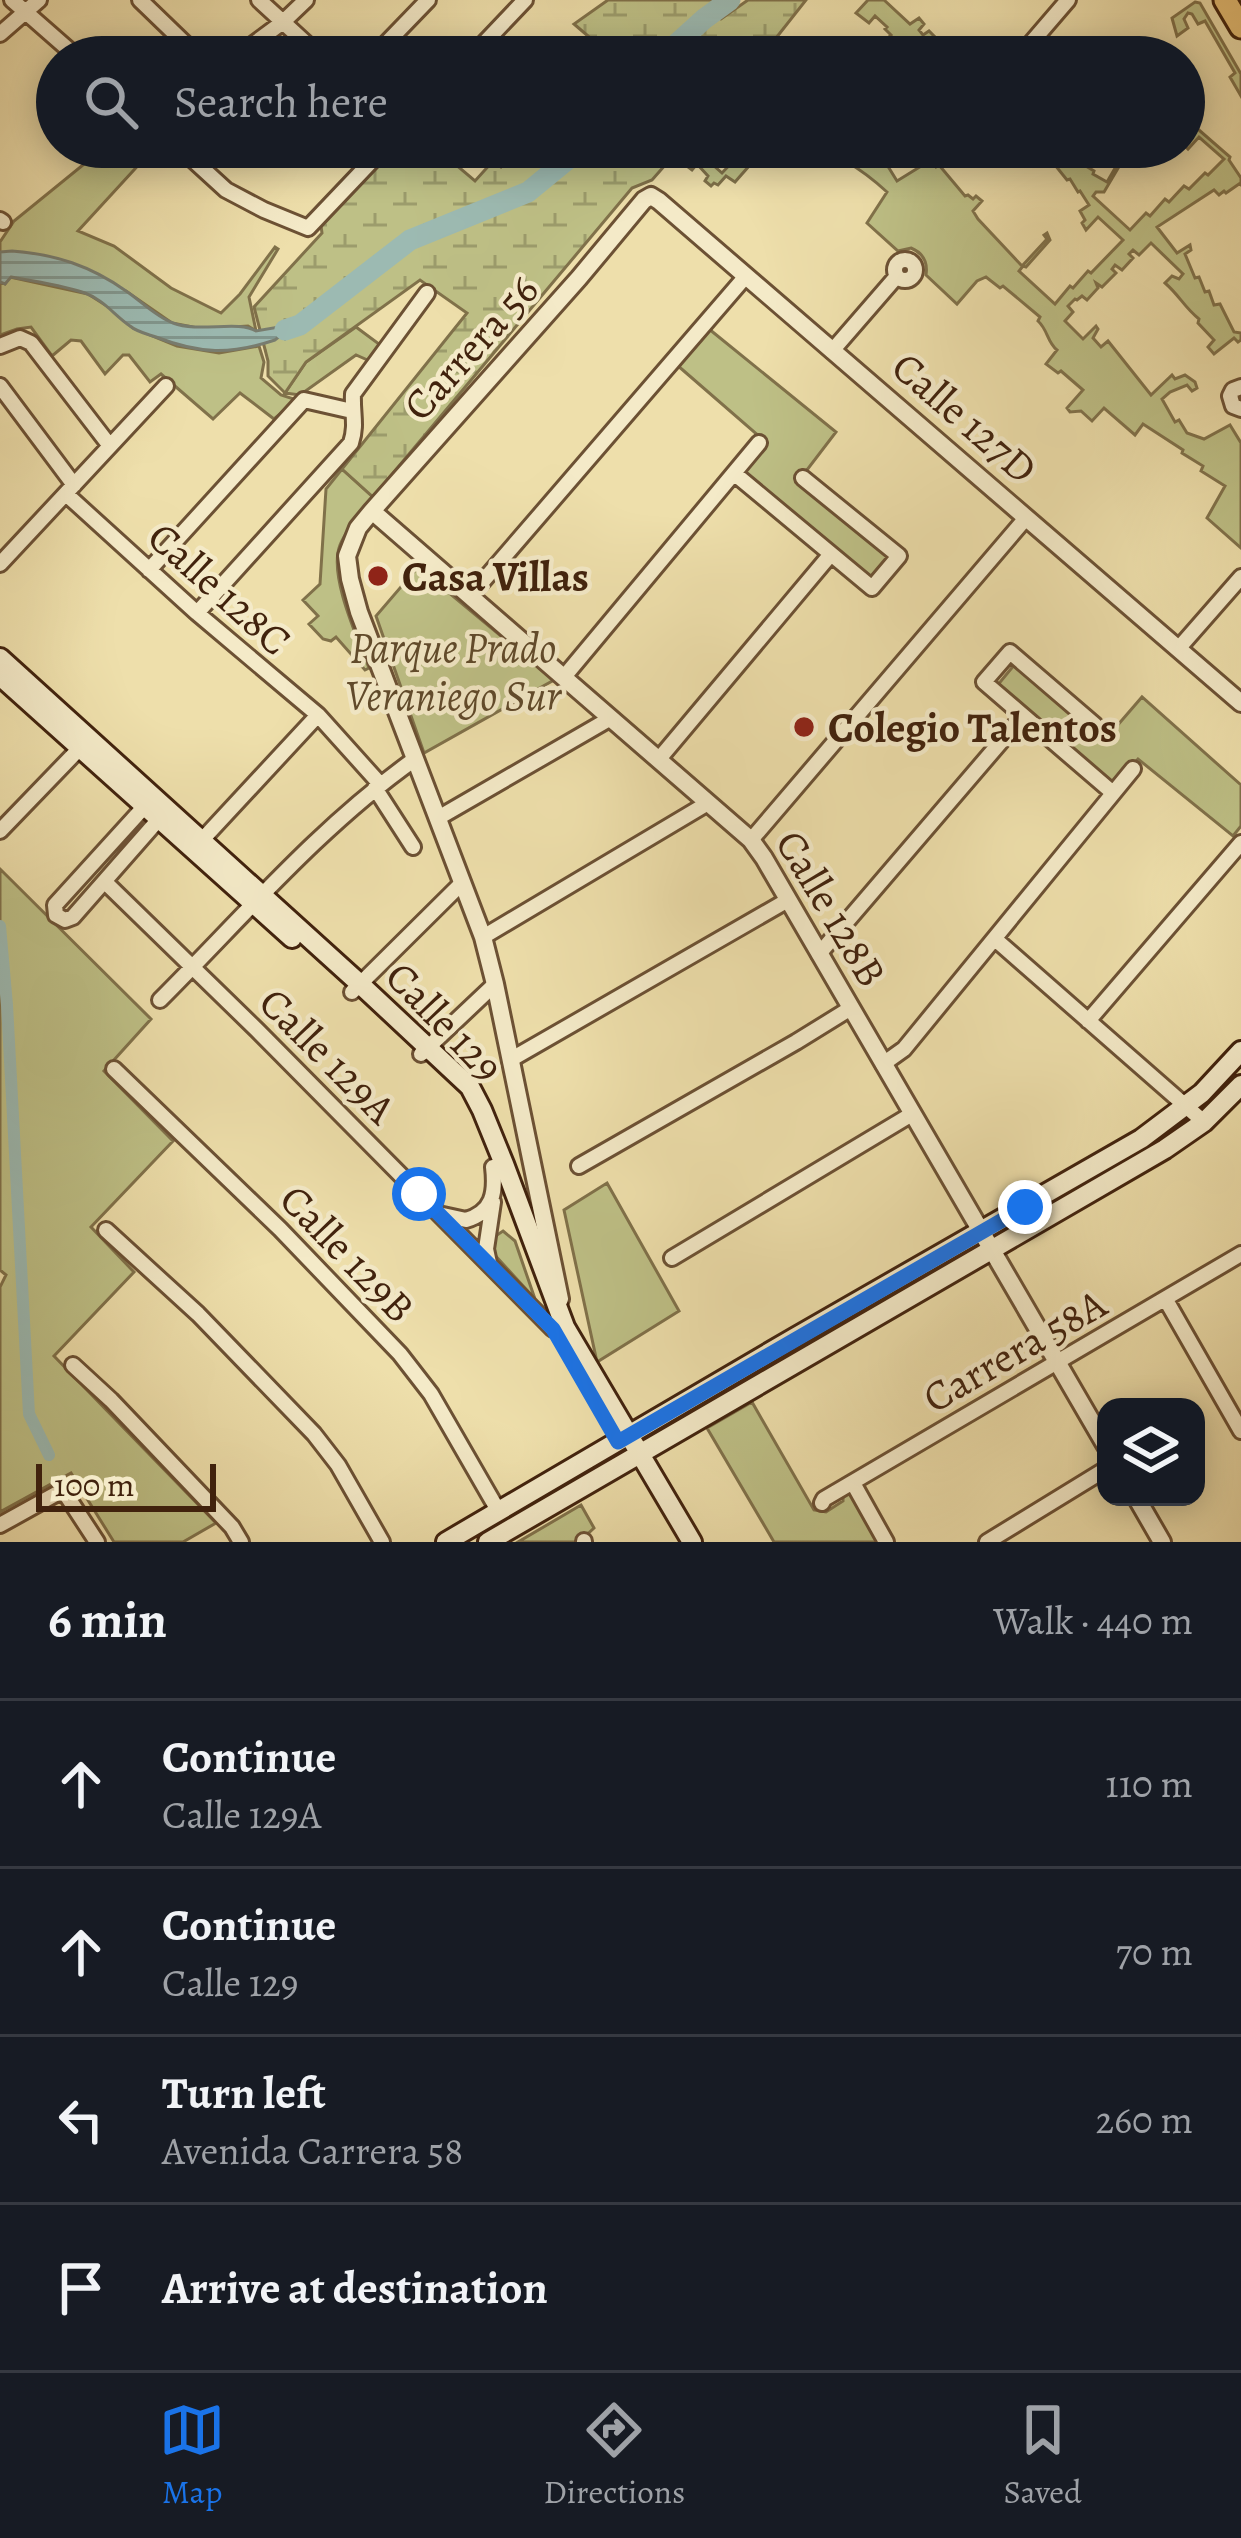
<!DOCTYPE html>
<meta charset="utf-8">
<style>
body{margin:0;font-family:Alegreya,serif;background:#20242c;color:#f1f3f6}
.controls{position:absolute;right:36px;bottom:36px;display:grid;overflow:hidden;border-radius:24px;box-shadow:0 6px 30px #0003}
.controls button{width:108px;height:108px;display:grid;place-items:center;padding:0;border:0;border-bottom:3px solid #363941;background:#171b24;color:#f1f3f6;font:60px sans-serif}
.scale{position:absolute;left:36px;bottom:30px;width:180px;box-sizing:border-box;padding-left:12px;border:6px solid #41220d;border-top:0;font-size:33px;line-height:42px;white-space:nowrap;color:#41220d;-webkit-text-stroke:9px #f4eac8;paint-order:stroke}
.stop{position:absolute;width:36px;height:36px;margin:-27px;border:9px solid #1a73e8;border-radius:50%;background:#fff}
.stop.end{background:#1a73e8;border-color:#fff;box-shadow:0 3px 12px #0008}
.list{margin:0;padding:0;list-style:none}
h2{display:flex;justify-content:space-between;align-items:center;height:156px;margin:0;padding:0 48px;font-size:51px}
h2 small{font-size:39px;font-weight:400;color:#9ea1a6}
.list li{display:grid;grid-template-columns:78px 1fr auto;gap:36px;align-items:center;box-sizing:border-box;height:168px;padding:0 48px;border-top:3px solid #363941}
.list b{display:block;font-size:45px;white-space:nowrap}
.list p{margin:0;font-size:39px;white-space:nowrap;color:#9ea1a6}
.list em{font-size:39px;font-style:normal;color:#9ea1a6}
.icon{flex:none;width:66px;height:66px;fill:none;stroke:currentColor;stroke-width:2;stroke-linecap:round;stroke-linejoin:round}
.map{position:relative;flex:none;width:1241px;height:1542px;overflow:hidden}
.search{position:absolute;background:#171b24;box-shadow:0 6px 30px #0003;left:36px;right:36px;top:36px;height:132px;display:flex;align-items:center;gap:30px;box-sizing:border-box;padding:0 42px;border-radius:66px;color:#9ea1a6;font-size:45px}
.sheet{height:828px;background:#171b24}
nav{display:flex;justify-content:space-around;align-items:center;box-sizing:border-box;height:168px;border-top:3px solid #363941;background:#171b24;font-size:33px;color:#9ea1a6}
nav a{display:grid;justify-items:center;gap:6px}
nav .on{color:#1a73e8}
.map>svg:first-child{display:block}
.green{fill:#bec086;stroke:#80714a;stroke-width:3}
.wetland{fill:url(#wetland-marsh);stroke:#80714a;stroke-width:3}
.water{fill:url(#water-rules);stroke:#787d70;stroke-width:3}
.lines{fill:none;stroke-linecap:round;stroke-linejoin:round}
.canal{stroke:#9cbab2;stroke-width:12}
.river{stroke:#9cbab2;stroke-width:21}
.minor-casing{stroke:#6c5134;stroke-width:20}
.tertiary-casing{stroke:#6c5134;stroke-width:22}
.secondary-casing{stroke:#41220d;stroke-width:24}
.primary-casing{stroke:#41220d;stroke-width:27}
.minor{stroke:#f4eac8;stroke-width:14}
.tertiary{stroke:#f4eac8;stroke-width:16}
.secondary{stroke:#f4eac8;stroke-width:18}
.primary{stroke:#e7c076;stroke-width:21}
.route{stroke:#1a73e8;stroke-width:15}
.poi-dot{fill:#8f2418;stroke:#f4eac8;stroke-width:4.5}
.labels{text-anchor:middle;stroke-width:9;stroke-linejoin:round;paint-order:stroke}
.street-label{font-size:42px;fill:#41220d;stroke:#f4eac8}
.poi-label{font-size:42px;font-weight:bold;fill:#41220d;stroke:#f4eac8;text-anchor:start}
.park-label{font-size:42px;font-style:italic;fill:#604a2b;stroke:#f4eac8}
</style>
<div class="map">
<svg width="1241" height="1542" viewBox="0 0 1241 1542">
<defs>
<pattern id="wetland-marsh" width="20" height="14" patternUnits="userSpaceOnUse" patternTransform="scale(3)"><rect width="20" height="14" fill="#bec086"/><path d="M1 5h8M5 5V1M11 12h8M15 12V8" fill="none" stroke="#9c9c6c"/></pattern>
<pattern id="water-rules" width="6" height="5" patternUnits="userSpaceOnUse" patternTransform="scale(3)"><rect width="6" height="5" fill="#9cbab2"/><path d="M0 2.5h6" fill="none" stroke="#81978f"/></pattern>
</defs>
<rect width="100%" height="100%" fill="#eedfab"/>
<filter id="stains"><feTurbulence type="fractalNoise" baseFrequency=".00167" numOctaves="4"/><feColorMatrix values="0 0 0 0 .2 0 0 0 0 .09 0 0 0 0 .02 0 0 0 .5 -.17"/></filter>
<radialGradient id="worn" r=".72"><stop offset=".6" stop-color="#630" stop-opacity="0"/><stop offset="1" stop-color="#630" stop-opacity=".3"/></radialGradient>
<path class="green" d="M868,0H884L910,24L919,18L924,24L919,30L923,35L929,31L935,37L931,41L940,53L951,44L957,49L950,57H915L895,42L891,46L885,41L891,35L885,29L887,27L875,16L869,23L856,13Z
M1195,2L1200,3L1241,74V96L1230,77L1235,73L1205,21L1198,24L1192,14L1188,13L1184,19L1188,28L1177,36L1172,18Z
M1184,117L1230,157L1229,160L1241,178V185L1239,184L1226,193L1224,191L1219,195L1214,190L1157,227L1177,253L1190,245L1191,250L1185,254L1195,278L1199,277L1205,292L1209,291L1214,305L1220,304L1234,332L1241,333V340L1238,342L1234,338L1214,354L1208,347L1214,340L1198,323L1199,319C1184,307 1180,296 1165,283L1172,276L1179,279L1183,274L1151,243L1139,255L1133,250L1129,254L1133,258L1122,270L1115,265L1112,269L1116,273L1102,287L1096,283L1098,288L1087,300L1082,296L1077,300L1075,299L1068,306L1073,312L1065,321L1083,339L1096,326L1098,329L1093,338L1101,347L1108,341L1151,395L1172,375L1175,379L1185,375L1195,382L1197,388L1192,391L1187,385L1170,392L1162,399L1175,422L1179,420L1187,433L1204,439L1230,425L1241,443V548L1207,518L1225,486L1201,471L1203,466L1182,453L1183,450L1143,424L1135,435L1104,408L1092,421L1081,411L1070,412L1067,408L1083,390L1061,371L1058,373L1046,364L1057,350C1047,342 1048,330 1038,321L1040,317L1003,286L1000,288L986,277L977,281L957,304L926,275C928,262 923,253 911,248L898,251L867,223L887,192C875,181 861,170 847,162L850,154L840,147H876L897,181L931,160L936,167L939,165L965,196L968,195L973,199L976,196L982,201L973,211L978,219L1022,266L1047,239L1044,235L1047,233L1050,240L1026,267L1023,266L1019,271L1055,304L1070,286L1073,288L1088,271L1091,273L1123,240L1098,217L1086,230L1082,223L1085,220L1080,211L1089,205L1080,191L1078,192L1070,179L1067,180L1047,155H1045L1040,149L1035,152L1032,147H1066L1082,159L1081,163L1094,171L1093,174L1107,182L1125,151L1121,148L1125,147L1127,153L1104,192H1096L1093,196L1130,230L1146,213L1150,216L1165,199L1169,202L1184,186L1189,189L1205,173L1208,175L1224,159L1199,137L1188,149L1184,145Z
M105,147H155L78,231L114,246L171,288L221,313L240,294L275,247L278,249L249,297L256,331L248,326L203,329L172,323L126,291L0,252V242L14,221Z
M691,147H710L703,156L722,173L738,156L749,166L735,182L726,176L718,185L714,183L711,186L705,181L708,176L697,164L692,170L679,160Z
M10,277L88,294L110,308L133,328L177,346L219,353L259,346L264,362L261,378L281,395L297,400L274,419L240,393L213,419L161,374L150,382L129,355H123L105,374L81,341L71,340L52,356L31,327L17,329L0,335V282L5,284Z
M356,327L383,347L372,362L356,355L300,395L285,393L306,362Z
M709,329L836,432L800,479L891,555L870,580L744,473L767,443L677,365Z
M342,469L373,497C362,512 347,528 340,545C328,575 358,639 369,668L365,670L336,637L331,641L323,639L309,624L318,616L303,600L320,584L326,489Z
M418,567L554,680L424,753L376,616Z
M1015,664L1104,741L1142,697L1241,785V826L1233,836L1138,759L1113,788L996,687Z
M0,869L151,1019L104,1071L173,1141L91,1227L134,1272L54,1356L216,1523L183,1542H114L71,1473L0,1512V1287L6,1275L0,1270Z
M607,1183L679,1311L597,1362L564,1210Z
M503,1231L515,1241L535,1299L492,1252L491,1239Z
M752,1402L814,1510L826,1512L843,1501V1495L851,1492L881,1542H774L707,1428Z
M581,1505L594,1528L579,1542H518Z"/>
<path class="wetland" d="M608,0H724L711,11L721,19L748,0H806L761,57H669L672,49L661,48L652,57H600L597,54L602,48L574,24Z
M395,147H435L475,181L493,161L501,167L521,147H592L577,160L587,164L611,147H681L652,180L632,188L373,497L342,469L467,313L420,280L306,362L285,393L268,376V361L254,307L322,233L321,226Z"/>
<path class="water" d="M12,251C55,254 91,266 126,291C141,301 156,317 173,323C199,333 238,320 256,331L297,324L301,315L315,317L319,313L320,317L303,323L301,329L285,339L280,336L275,340C230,355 200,354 156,337C147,334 137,332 130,326C114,315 104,300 85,293C62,285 35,281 11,277L5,284L0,282V252Z"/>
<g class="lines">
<path class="canal" d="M0,926L7,1005L29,1414L49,1455"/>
<path class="river" d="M662,57L704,19L730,0
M285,330L300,325L410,240L528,192L567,160L589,147"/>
<defs>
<path id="minor" d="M12,0L77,57
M140,0L199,57
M259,0L321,57
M0,34L39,0
M236,57L283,22L306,0
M373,57L428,0
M471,57L525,0
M549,57L551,55L553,57
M1019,57L1068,0
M179,147L226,190L264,210L308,228L385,147
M482,147L487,152
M0,220L3,222
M895 270a10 10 0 1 1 20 0a10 10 0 1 1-20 0Z
M0,346L20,338L31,343L110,446
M832,351L897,276
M0,386L74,485
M1241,387L1233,390L1230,396L1233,406L1241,409
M735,474L872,588L899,556L803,478
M66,494L197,613L318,715L380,784
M0,564L166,386
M149,570L304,400L352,411
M471,595L746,276
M197,613L351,443C357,425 352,413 353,394L427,293
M1178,649L1241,577
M564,677L759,443
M1095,725L1010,652L984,682L1113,793
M659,759L831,554
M375,788L413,847
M145,806L55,905L56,915L65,920L73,917L159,819
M438,818L611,718
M0,831L80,748
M202,840L318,715
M751,840L1026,518
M105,882L257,1030L553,1329
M483,937L708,803
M995,939L1204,1122
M819,954L1022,717
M352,992L462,883
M160,1000C243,917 319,827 415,759
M1088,1021L1241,843
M421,1054L495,984
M510,1060L788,900
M883,1064L904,1049L1133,769
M114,1069L280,1229L400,1354L431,1394L499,1512
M579,1166L796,1042L851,1008
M443,1215L466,1220C493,1212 496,1193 493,1167
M106,1230L198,1314L314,1434L338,1465L382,1542
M672,1258L912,1114
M489,1263L486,1249L493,1202
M1166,1300L1241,1431
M73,1365L111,1400L232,1527L241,1542
M853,1483L886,1542
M822,1503L824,1499L1241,1254
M0,1525L63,1490L97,1542
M584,1541V1542
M987,1542L1106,1469"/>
<path id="tertiary" d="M372,511L751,840L764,858L1106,1446
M560,1299L495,984L483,937L359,612L350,579L347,556L358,528L372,511L579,278L644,200L651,196L659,201L1241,703
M1136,1497L1162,1542"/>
<path id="secondary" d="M0,658L360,984L470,1087L482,1110L504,1164L565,1327L692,1542
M0,676L292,938
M446,1542L794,1338L1141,1139L1202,1093L1241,1051
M488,1542L1165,1149L1204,1122L1241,1085"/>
<path id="primary" d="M1225,0L1241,27"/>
</defs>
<use href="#minor" class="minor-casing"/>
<use href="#tertiary" class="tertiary-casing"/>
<use href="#secondary" class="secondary-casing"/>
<use href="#primary" class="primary-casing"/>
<use href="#minor" class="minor"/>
<use href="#tertiary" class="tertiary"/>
<use href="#secondary" class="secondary"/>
<use href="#primary" class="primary"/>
</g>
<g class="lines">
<path class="route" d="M419,1194L553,1329L618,1442L1025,1207"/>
</g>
<g class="poi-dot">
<circle cx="378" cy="576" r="12"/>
<circle cx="804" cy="727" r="12"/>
</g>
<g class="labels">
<g class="street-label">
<text transform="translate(470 347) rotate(-48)" y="15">Carrera 56</text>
<text transform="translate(965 417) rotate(41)" y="15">Calle 127D</text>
<text transform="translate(220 588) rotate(42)" y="15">Calle 128C</text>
<text transform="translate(832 908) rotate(59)" y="15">Calle 128B</text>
<text transform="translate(445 1021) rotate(46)" y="15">Calle 129</text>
<text transform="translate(328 1055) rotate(45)" y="15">Calle 129A</text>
<text transform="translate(348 1253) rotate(46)" y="15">Calle 129B</text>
<text transform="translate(1014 1350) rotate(-30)" y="15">Carrera 58A</text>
</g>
<g class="poi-label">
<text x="402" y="591">Casa Villas</text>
<text x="828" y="742">Colegio Talentos</text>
</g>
<g class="park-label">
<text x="453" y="662">Parque Prado<tspan x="453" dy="48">Veraniego Sur</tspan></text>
</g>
</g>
<rect width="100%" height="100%" filter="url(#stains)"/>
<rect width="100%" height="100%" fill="url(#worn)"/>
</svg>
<div class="controls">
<button><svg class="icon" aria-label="layers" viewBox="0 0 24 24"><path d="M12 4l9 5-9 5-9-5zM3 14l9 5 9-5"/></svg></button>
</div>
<div class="scale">100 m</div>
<div class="stop" style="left:419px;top:1194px"></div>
<div class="stop end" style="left:1025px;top:1207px"></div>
<div class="search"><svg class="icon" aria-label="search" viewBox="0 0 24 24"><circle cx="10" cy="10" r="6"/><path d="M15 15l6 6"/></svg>Search here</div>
</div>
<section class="sheet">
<h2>6 min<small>Walk · 440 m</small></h2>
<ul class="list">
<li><svg class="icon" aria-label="ahead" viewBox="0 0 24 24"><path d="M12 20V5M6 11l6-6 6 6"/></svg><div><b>Continue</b><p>Calle 129A</p></div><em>110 m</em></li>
<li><svg class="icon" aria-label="ahead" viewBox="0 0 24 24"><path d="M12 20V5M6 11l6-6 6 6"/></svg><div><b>Continue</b><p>Calle 129</p></div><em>70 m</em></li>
<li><svg class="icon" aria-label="left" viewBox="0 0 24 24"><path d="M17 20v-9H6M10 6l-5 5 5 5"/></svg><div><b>Turn left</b><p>Avenida Carrera 58</p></div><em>260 m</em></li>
<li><svg class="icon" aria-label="arrive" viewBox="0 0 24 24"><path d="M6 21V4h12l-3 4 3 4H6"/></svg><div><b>Arrive at destination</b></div></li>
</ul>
</section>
<nav>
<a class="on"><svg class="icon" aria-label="map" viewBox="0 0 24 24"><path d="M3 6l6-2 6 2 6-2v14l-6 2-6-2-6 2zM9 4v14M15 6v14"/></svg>Map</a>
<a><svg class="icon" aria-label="directions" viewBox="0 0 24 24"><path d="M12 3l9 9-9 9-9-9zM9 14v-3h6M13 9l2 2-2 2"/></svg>Directions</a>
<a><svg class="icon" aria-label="saved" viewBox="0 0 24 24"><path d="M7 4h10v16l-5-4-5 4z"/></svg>Saved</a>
</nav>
